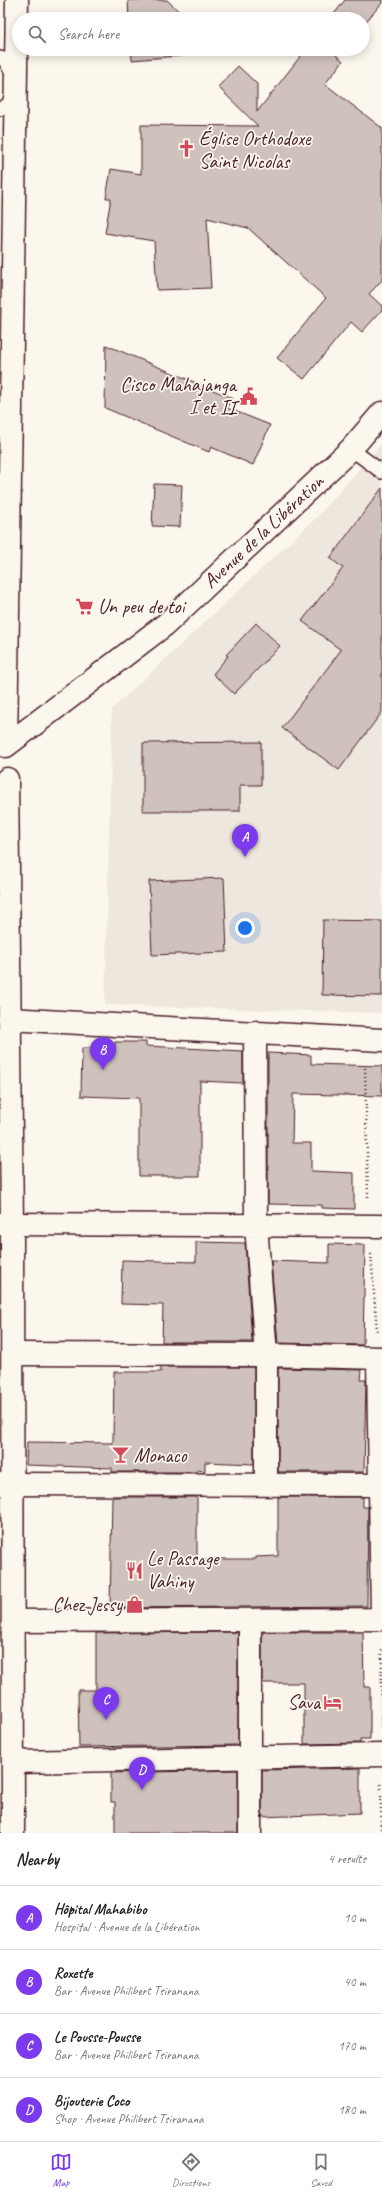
<!DOCTYPE html>
<meta charset="utf-8">
<style>
body{margin:0;font-family:Caveat,sans-serif;background:#f6f6f6;color:#202124}
.you{position:absolute;left:245px;top:928px;width:14px;height:14px;margin:-10px;border:3px solid #fff;border-radius:50%;background:#1a73e8;box-shadow:0 0 0 6px #1a73e833}
.badge{display:grid;place-items:center;width:26px;height:26px;border-radius:50%;background:#7c3aed;color:#fff;font-size:13px;font-weight:700}
.pin{position:absolute;translate:-50% -33px;filter:drop-shadow(0 1px 2px #0008)}
.pin::after{content:'';position:absolute;top:21px;width:14px;height:12px;background:inherit;clip-path:polygon(0 0,100% 0,50% 100%)}
.list{margin:0;padding:0;list-style:none}
h2{display:flex;justify-content:space-between;align-items:center;height:52px;margin:0;padding:0 16px;font-size:17px}
h2 small{font-size:13px;font-weight:400;color:#757577}
.list li{display:grid;grid-template-columns:26px 1fr auto;gap:12px;align-items:center;box-sizing:border-box;height:64px;padding:0 16px;border-top:1px solid #e0e0e0}
.list b{display:block;font-size:15px;white-space:nowrap}
.list p{margin:0;font-size:13px;white-space:nowrap;color:#757577}
.list em{font-size:13px;font-style:normal;color:#757577}
.icon{flex:none;width:22px;height:22px;fill:none;stroke:currentColor;stroke-width:2;stroke-linecap:round;stroke-linejoin:round}
.map{position:relative;flex:none;width:382px;height:1833px;overflow:hidden}
.search{position:absolute;background:#fff;box-shadow:0 2px 10px #0003;left:12px;right:12px;top:12px;height:44px;display:flex;align-items:center;gap:10px;box-sizing:border-box;padding:0 14px;border-radius:22px;color:#757577;font-size:15px}
.sheet{height:308px;background:#fff}
nav{display:flex;justify-content:space-around;align-items:center;box-sizing:border-box;height:56px;border-top:1px solid #e0e0e0;background:#fff;font-size:11px;color:#757577}
nav a{display:grid;justify-items:center;gap:2px}
nav .on{color:#7c3aed}
.map>svg:first-child{display:block}
.built{fill:#eee7de}
.building{fill:#cfc2bc;stroke:#4a1f2b}
.lines{fill:none;stroke-linecap:round;stroke-linejoin:round}
.lane-casing{stroke:#4a1f2b;stroke-width:16}
.street-casing{stroke:#4a1f2b;stroke-width:25}
.secondary-casing{stroke:#4a1f2b;stroke-width:25}
.path{stroke:#4a1f2b;stroke-width:2.5;stroke-dasharray:1 3;stroke-linecap:butt}
.lane{stroke:#fbf7ec;stroke-width:13}
.street{stroke:#fbf7ec;stroke-width:22}
.secondary{stroke:#fbf7ec;stroke-width:22}
.labels{text-anchor:middle;stroke-width:3.5;stroke-linejoin:round;paint-order:stroke}
.poi-label{font-size:20px;fill:#4a1f2b;stroke:#fbf7ec;text-anchor:start}
.street-label{font-size:20px;fill:#4a1f2b;stroke:#fbf7ec}
</style>
<div class="map">
<svg width="382" height="1833" viewBox="0 0 382 1833">
<rect width="100%" height="100%" fill="#fbf7ec"/>
<filter id="ink" filterUnits="userSpaceOnUse"><feTurbulence type="fractalNoise" baseFrequency=".025" numOctaves="2"/><feDisplacementMap in="SourceGraphic" scale="8" xChannelSelector="R" yChannelSelector="G"/><feConvolveMatrix kernelMatrix="1 2 1 2 8 2 1 2 1" color-interpolation-filters="sRGB"/></filter>
<g filter="url(#ink)">
<path class="built" d="M382,443V1013L105,1005L112,709L318,516Z"/>
<path class="building" d="M128,0H167L187,19H129Z
M345,0H382V3L363,25V19H330Z
M131,49H190V55L132,60Z
M306,49H342L336,55L343,61L325,84L382,128V280L369,294L382,306V310L362,332L351,322L304,379L277,358L326,298L248,228L207,218L211,288L157,290L154,241L105,233L111,198H106L111,169L141,174V125L258,126L218,87L238,66L257,84V112Z
M106,345L232,398L227,408L270,425L253,465L211,447L209,452L105,408Z
M154,484L182,485L180,527L152,526Z
M382,488V712L339,770L282,728L341,650L302,621L343,568L330,558Z
M256,623L280,646L234,694L213,674L228,656L226,655Z
M261,742V785H240V811H143V743Z
M224,878L227,952L152,955L149,881Z
M323,920L382,921V996L322,995Z
M115,1042H146V1046L243,1051V1083L200,1081V1176H139V1098L81,1096L82,1048H115Z
M268,1053L311,1055V1064L382,1066V1096L293,1094L292,1143H311V1171L354,1173V1209L322,1208V1205L268,1204Z
M196,1242L245,1243L252,1342H162L163,1305L121,1304L122,1260L196,1262Z
M329,1244L365,1245L363,1345L278,1343L271,1261L329,1263Z
M161,1367H254V1464L205,1462V1471L197,1470V1472H112V1468L26,1465L27,1442L113,1443L114,1372H161Z
M278,1368L362,1370L361,1380H366L364,1472H278Z
M112,1497H197V1559H256V1557L278,1556V1497H363V1507H368L367,1606L110,1608Z
M238,1632V1745L79,1747L78,1690H96V1633Z
M262,1632H363L364,1687H370V1739H360V1743L304,1744V1683H262Z
M360,1768V1813L262,1817V1770Z
M238,1770V1833H115V1802H111V1773Z"/>
<g class="lines">
<defs>
<path id="lane" d="M0,58L4,59L13,75
M0,109L9,104L12,93
M351,449L382,472"/>
<path id="street" d="M9,1019L382,1040
M255,1032L256,1225L266,1355V1485
M0,1224L382,1226
M13,1354L266,1355L382,1358
M378,1358L382,1619
M0,1484L382,1485
M13,1621L382,1619
M14,1762L382,1755
M250,1833V1620"/>
<path id="secondary" d="M6,746L17,0
M6,746L166,624L351,449L382,413
M7,779L12,1224L13,1833"/>
</defs>
<use href="#lane" class="lane-casing"/>
<use href="#street" class="street-casing"/>
<use href="#secondary" class="secondary-casing"/>
<path class="path" d="M365,1068L368,1197
M371,1254L377,1331
M381,1727L382,1648
M381,1833V1784"/>
<use href="#lane" class="lane"/>
<use href="#street" class="street"/>
<use href="#secondary" class="secondary"/>
</g>
</g>
<defs>
<symbol id="church-bare" viewBox="-9 -9 18 18"><path d="M-1.2-6h2.4v3.5h3.3v2.4h-3.3V6h-2.4V-.1h-3.3v-2.4h3.3Z" fill="#d1495b" stroke="#fbf7ec" stroke-width="2.5" paint-order="stroke"/></symbol>
<symbol id="civic-bare" viewBox="-9 -9 18 18"><path d="M-.6-6.5H3V-4.5H.6V-3L4-1V1h2V6H-6V1h2V-1L-.6-3ZM-1.2 2.5V6h2.4V2.5Z" fill="#d1495b" stroke="#fbf7ec" stroke-width="2.5" paint-order="stroke"/></symbol>
<symbol id="supermarket-bare" viewBox="-9 -9 18 18"><path d="M-6-5.5h2.5l.6 2H6L4.5 2H-2.5L-4.4-4H-6ZM-1.5 3.2a1.3 1.3 0 1 0 .1 0ZM3 3.2a1.3 1.3 0 1 0 .1 0Z" fill="#d1495b" stroke="#fbf7ec" stroke-width="2.5" paint-order="stroke"/></symbol>
<symbol id="bar-bare" viewBox="-9 -9 18 18"><path d="M-6-5H6L.8 .8V4.5H3.5V6h-7V4.5H-.8V.8Z" fill="#d1495b" stroke="#fbf7ec" stroke-width="2.5" paint-order="stroke"/></symbol>
<symbol id="restaurant-bare" viewBox="-9 -9 18 18"><path d="M-5-6h1v4h1v-4h1v4h1v-4h1v5L-1.5 .5V6h-2V.5L-5-1ZM5-6V6H3V1.5H1.5Q1.5-4 5-6Z" fill="#d1495b" stroke="#fbf7ec" stroke-width="2.5" paint-order="stroke"/></symbol>
<symbol id="shop-bare" viewBox="-9 -9 18 18"><path d="M-5-2.5h2.3a2.7 3.5 0 0 1 5.4 0H5L5.5 6h-11ZM-1.5-2.5h3a1.5 2.3 0 0 0-3 0Z" fill="#d1495b" stroke="#fbf7ec" stroke-width="2.5" paint-order="stroke"/></symbol>
<symbol id="hotel-bare" viewBox="-9 -9 18 18"><path d="M-6-4.5h1.5V1H6V5H4.5V3h-9V5H-6ZM-4 0a1.8 1.8 0 1 1 3.6 0ZM.5 0V-2.5h3Q6-2.5 6 0Z" fill="#d1495b" stroke="#fbf7ec" stroke-width="2.5" paint-order="stroke"/></symbol>
</defs>
<g fill-rule="evenodd">
<use href="#church-bare" x="174" y="136" width="25" height="25"/>
<use href="#civic-bare" x="236" y="384" width="25" height="25"/>
<use href="#supermarket-bare" x="72" y="594" width="25" height="25"/>
<use href="#bar-bare" x="108" y="1442" width="25" height="25"/>
<use href="#restaurant-bare" x="122" y="1558" width="25" height="25"/>
<use href="#shop-bare" x="122" y="1592" width="25" height="25"/>
<use href="#hotel-bare" x="320" y="1690" width="25" height="25"/>
</g>
<g class="labels">
<g class="poi-label">
<text x="199" y="145">Église Orthodoxe<tspan x="199" dy="23">Saint Nicolas</tspan></text>
<text x="236" y="391" text-anchor="end">Cisco Mahajanga<tspan x="236" dy="23">I et II</tspan></text>
<text x="98" y="613">Un peu de toi</text>
<text x="134" y="1462">Monaco</text>
<text x="147" y="1565">Le Passage<tspan x="147" dy="23">Vahiny</tspan></text>
<text x="122" y="1611" text-anchor="end">Chez Jessy</text>
<text x="320" y="1709" text-anchor="end">Sava</text>
</g>
<g class="street-label">
<text transform="translate(263 531) rotate(-43)" y="7">Avenue de la Libération</text>
</g>
</g>
</svg>
<div class="you"></div>
<div class="pin badge" style="left:245px;top:857px">A</div>
<div class="pin badge" style="left:103px;top:1070px">B</div>
<div class="pin badge" style="left:106px;top:1720px">C</div>
<div class="pin badge" style="left:142px;top:1790px">D</div>
<div class="search"><svg class="icon" aria-label="search" viewBox="0 0 24 24"><circle cx="10" cy="10" r="6"/><path d="M15 15l6 6"/></svg>Search here</div>
</div>
<section class="sheet">
<h2>Nearby<small>4 results</small></h2>
<ul class="list">
<li><span class="badge">A</span><div><b>Hôpital Mahabibo</b><p>Hospital · Avenue de la Libération</p></div><em>10 m</em></li>
<li><span class="badge">B</span><div><b>Roxette</b><p>Bar · Avenue Philibert Tsiranana</p></div><em>40 m</em></li>
<li><span class="badge">C</span><div><b>Le Pousse-Pousse</b><p>Bar · Avenue Philibert Tsiranana</p></div><em>170 m</em></li>
<li><span class="badge">D</span><div><b>Bijouterie Coco</b><p>Shop · Avenue Philibert Tsiranana</p></div><em>180 m</em></li>
</ul>
</section>
<nav>
<a class="on"><svg class="icon" aria-label="map" viewBox="0 0 24 24"><path d="M3 6l6-2 6 2 6-2v14l-6 2-6-2-6 2zM9 4v14M15 6v14"/></svg>Map</a>
<a><svg class="icon" aria-label="directions" viewBox="0 0 24 24"><path d="M12 3l9 9-9 9-9-9zM9 14v-3h6M13 9l2 2-2 2"/></svg>Directions</a>
<a><svg class="icon" aria-label="saved" viewBox="0 0 24 24"><path d="M7 4h10v16l-5-4-5 4z"/></svg>Saved</a>
</nav>
